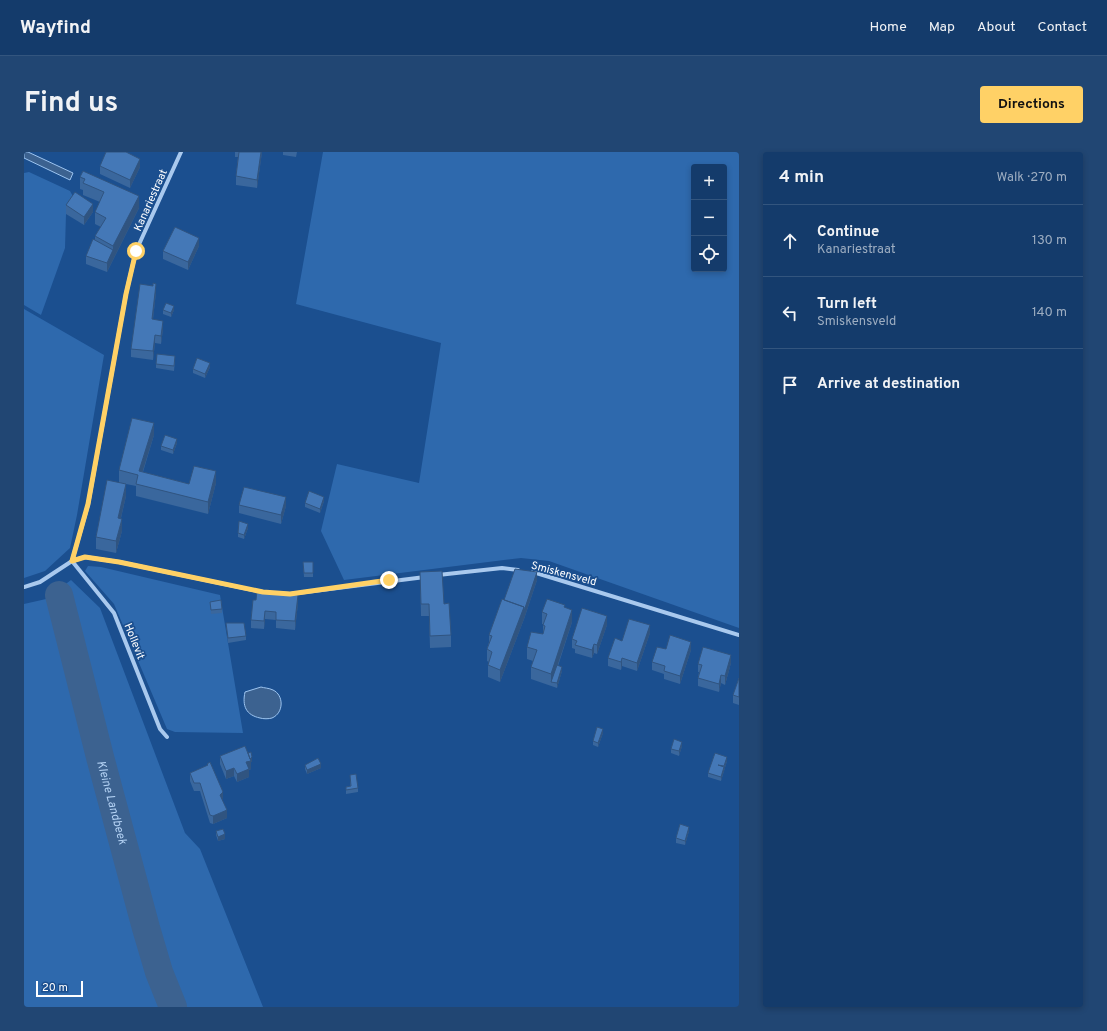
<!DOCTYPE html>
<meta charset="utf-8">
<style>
body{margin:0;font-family:Overpass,sans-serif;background:#214673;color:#f1f3f6}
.controls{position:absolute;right:12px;top:12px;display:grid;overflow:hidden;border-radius:4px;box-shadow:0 2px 6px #0003}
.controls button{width:36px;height:36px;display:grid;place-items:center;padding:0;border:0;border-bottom:1px solid #33557e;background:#143b6b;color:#f1f3f6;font:20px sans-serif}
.scale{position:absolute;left:12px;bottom:10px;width:47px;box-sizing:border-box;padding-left:4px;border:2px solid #fff;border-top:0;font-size:11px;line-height:14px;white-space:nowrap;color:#fff;-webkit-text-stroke:3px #1b4f8f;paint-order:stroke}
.stop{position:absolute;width:12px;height:12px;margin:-9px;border:3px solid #ffd166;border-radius:50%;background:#fff}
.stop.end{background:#ffd166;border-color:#fff;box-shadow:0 1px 4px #0008}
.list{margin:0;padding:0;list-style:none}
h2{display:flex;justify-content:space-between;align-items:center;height:52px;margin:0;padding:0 16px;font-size:17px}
h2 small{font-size:13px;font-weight:400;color:#9dadc1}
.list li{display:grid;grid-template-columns:26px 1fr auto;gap:12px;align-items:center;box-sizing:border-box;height:72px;padding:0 16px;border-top:1px solid #33557e}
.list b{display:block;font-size:15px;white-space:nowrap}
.list p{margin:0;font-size:13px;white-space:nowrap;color:#9dadc1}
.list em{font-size:13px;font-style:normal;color:#9dadc1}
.icon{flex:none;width:22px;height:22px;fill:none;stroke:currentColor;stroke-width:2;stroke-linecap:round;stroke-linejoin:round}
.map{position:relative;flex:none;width:715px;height:855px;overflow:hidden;border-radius:4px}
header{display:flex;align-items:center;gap:24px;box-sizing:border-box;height:56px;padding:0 20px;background:#143b6b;border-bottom:1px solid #33557e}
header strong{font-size:19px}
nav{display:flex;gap:22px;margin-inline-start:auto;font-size:14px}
.intro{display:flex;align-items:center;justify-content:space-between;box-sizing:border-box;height:96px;padding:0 24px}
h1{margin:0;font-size:28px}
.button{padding:10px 18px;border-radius:4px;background:#ffd166;color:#111;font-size:14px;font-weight:700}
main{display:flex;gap:24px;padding:0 24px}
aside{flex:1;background:#143b6b;border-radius:4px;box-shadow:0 2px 6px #0003}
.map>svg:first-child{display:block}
.green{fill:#2e69ad;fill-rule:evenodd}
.water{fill:#3c6290;stroke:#9cc4f0}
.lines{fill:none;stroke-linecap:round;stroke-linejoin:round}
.river{stroke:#3c6290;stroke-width:28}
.street{stroke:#a9c9ee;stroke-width:4}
.wall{fill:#3a679d}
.shaded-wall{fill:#305480}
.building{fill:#4478b7;stroke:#305480}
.route{stroke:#ffd166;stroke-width:5}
.labels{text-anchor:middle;stroke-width:3.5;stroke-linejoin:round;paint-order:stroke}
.street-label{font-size:11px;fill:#fff;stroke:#1b4f8f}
.water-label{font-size:12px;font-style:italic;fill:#b5d3f5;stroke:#1b4f8f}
</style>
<header>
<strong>Wayfind</strong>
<nav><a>Home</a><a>Map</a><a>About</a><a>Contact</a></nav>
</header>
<div class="intro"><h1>Find us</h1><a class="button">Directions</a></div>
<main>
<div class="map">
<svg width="715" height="855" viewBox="0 0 715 855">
<rect width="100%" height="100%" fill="#1b4f8f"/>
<path class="green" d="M299,0H715V476L525,409L497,406L320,428L297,379L313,312L395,331L417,191L272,152ZM670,15H700V117H670Z
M5,20L46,39L51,48L42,62L41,96L17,163L0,153V21Z
M0,157L80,203L53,363L46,396L21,419L0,426Z
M64,414L77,415L196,443L219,581L151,580L143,577L90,452L61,419Z
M47,428L76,456L161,681L176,697L239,855H0V452L22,447Z"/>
<path class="water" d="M0,0H4L49,21L46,28L0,6Z
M237,535C240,536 245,536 249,538C260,543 260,561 248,566C245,567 239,567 236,566C222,563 218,554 221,540Z"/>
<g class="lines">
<path class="river" id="s1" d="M35,443L76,605L122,776L135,820L149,855"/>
<path class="street" d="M48,409L64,353L102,142L112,99L157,0
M48,409L90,461L136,577L143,585
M509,420L715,483
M414,423L478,416L494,418
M0,435L16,430L48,409L61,405L95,410L238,440
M251,441L266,442L401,425"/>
</g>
<path class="wall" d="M211,0H238L233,36L212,33V24L214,5H211Z
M259,0H273L272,5L259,3Z
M76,14L116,15L106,36L76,22Z
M56,25L115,56L83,120L62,112V104L71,89V84L77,75L71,72V60L76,50L59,43V38L56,37Z
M42,53L69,60L60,73L42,62Z
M175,94L164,118L139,107V99Z
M132,140L129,167L139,177L137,192L131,191L129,208L107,205V197Z
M139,158H150L147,165L139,162Z
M151,208L150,219L132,216V212Z
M186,215L181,226L169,221V217Z
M130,283L119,320L165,332L192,331L184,362L112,344V334L102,332V344L97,366L98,379L92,401L72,397V385L95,330V318Z
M153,291L149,302L137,298V294Z
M300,349L296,361L281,355V351Z
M215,353L262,354L257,372L215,361Z
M224,376L220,387L214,385V381Z
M279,410H289V425H280Z
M396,420L420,452L427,483V495L406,496L405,464H397Z
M513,428L500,467L476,530L464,525V513L465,510L463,509V497L465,490V483Z
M229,448L274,451L271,478L252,476V468L241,467L240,477L227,476V468Z
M186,450L198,457V461L187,462Z
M541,456L548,470L534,514L538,519L533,536L507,527V515L509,509L503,507V495L519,482V472H518V460Z
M202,471L222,484V488L204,491Z
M583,473L573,502L570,501L568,506L551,501V497L548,496V487Z
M626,481L613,519L598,514L597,518L584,514V506L598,489Z
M642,497L667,498L656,532L640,527V522L628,518V510Z
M707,511L701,533L697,531L695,540L674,534V526L675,520H674V512Z
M715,526V553L709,551V543Z
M579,581L574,595L569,593V589Z
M658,594L655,604L647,601V597Z
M224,601L228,610H227V617L225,618V625L213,630L210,624L202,627L196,612V604Z
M703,609L697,629L684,625V621Z
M183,612L198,648L203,666L189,672L186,671L176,639H170L166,629V621L183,614Z
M281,613L297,616L283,622L281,617Z
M326,623L334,636V640L322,642V635L326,634Z
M192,679L201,687L194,689L192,683Z
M665,679L661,693L652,691V686Z"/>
<path class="shaded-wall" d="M237,0H238L233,36V28Z
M116,7V15L106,36V28Z
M115,44V56L83,120V111L89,98V94Z
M69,52V60L60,73V65Z
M175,86V94L164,118V110Z
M132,132V140L128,175V167Z
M150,154V158L147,165V161Z
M139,169V177L137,192V184Z
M131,183V191L129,208V199Z
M186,211V215L181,226V222Z
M130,271V283L115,331V319Z
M153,287V291L149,302V298Z
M192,319V331L184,362V350Z
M102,332V344L94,378V366Z
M262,345V354L257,372V363Z
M300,345V349L296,361V357Z
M98,367V379L92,401V389Z
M224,372V376L220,387V383Z
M513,420V428L500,467L476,530V518Z
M274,443V451L271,478V469Z
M548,458V470L528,530H527V522Z
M241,459V467L240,477V469Z
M583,464V473L573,502V493Z
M626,473V481L613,519V511Z
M667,490V498L656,532V524Z
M570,492V501L568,506V498Z
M707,503V511L701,533V524Z
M598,506V514L597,518V510Z
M538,515V519L533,536V531Z
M697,523V531L695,540V532Z
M579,577V581L574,595V591Z
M658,590V594L655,604V599Z
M228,605V610H227V617L225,618V625L213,630V622L222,610L224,607Z
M703,605V609L697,629V625Z
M297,612V616L283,622V618Z
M210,616V624L202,627V619Z
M199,640V648L196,643Z
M203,658V666L189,672V664Z
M665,675V679L661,693V689Z
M201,682V687L194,689V685Z"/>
<path class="building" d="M82,0H102L116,7L106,28L76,14Z
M215,0H237L233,28L212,24Z
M59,19L115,44L89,94L71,84L82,66L71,60L80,40L59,31L61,27L56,25Z
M51,40L69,52L60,65L42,53Z
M151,75L175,86L164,110L139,99Z
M69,87L89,98L83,111L62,104Z
M129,131L132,132L128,167L139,169L137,184L131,183L129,199L107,197L116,132L129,134Z
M142,151L150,154L147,161L139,158Z
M133,202L151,204L150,214L132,212Z
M173,206L186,211L181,222L169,217Z
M108,266L130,271L115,319L165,332L170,314L192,319L184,350L112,332L114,323L95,318Z
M141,283L153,287L149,298L137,294Z
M83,328L102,332L94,366L98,367L92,389L72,385Z
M220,335L262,345L257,363L215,353Z
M285,339L300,345L296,357L281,351Z
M215,369L224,372L220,383L214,381Z
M279,410H289V421H280Z
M491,417L513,420L500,459V455L480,448Z
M418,419L420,452L425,451L427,483L406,484L405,452H397L396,420Z
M233,439L274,443L271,469L252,468V460L241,459L240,469L227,468L229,448H232Z
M478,447L500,455L476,518L464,513L468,500L463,497L468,484L465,483Z
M523,447L541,453L540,455L548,458L527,522L507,515L513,498L503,495L507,480L519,482L521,474L519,473L523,462L518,460Z
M197,448L198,457L187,458L186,450Z
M558,456L583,464L573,493L570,492L568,498L551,493L553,489L548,487Z
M605,467L626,473L613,511L598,506L597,510L584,506L591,486L598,489Z
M202,471H220L222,484L204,486Z
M646,483L667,490L656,524L640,519L641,514L628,510L633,495L642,497Z
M679,495L707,503L701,524L697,523L695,532L674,526L678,513L674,512Z
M533,513L538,515L533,531L527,530Z
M715,526V545L709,543Z
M573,575L579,577L574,591L569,589Z
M650,587L658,590L655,599L647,597Z
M221,594L227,609L222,610L225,617L213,622L210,616L202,619L196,604Z
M227,600L228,605L226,607L224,601Z
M691,601L703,605L700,614L694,613L700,615L697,625L684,621Z
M294,606L297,612L283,618L281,613Z
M186,610L199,640L196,643L203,658L189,664L186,663L176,631H170L166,621L184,613L183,612Z
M332,622L334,636L322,638V635L327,634L326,623Z
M656,672L665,675L661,689L652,686Z
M199,677L201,682L194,685L192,679Z"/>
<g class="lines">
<path class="route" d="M112,99L102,142L64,352L48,409L61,405L95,410L239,440L266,442L365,428"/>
</g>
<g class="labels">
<g class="street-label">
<text transform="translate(126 48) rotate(-66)" y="4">Kanariestraat</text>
<text transform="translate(540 421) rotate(15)" y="4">Smiskensveld</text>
<text transform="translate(111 489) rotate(68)" y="4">Hollevit</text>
</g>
<g class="water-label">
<text dy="4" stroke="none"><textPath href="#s1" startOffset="214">Kleine Landbeek</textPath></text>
</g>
</g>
</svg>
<div class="controls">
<button>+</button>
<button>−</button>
<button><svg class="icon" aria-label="locate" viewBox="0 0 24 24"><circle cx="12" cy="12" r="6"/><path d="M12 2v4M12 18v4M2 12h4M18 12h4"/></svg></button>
</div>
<div class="scale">20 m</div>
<div class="stop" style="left:112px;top:99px"></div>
<div class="stop end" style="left:365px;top:428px"></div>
</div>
<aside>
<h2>4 min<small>Walk · 270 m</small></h2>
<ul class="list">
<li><svg class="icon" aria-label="ahead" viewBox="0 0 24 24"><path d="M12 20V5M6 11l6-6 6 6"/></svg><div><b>Continue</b><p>Kanariestraat</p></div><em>130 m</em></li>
<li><svg class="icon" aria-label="left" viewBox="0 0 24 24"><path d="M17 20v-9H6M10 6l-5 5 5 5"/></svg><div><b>Turn left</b><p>Smiskensveld</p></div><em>140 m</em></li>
<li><svg class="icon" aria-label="arrive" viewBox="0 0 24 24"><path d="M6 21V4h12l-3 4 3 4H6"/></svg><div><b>Arrive at destination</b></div></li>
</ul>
</aside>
</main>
